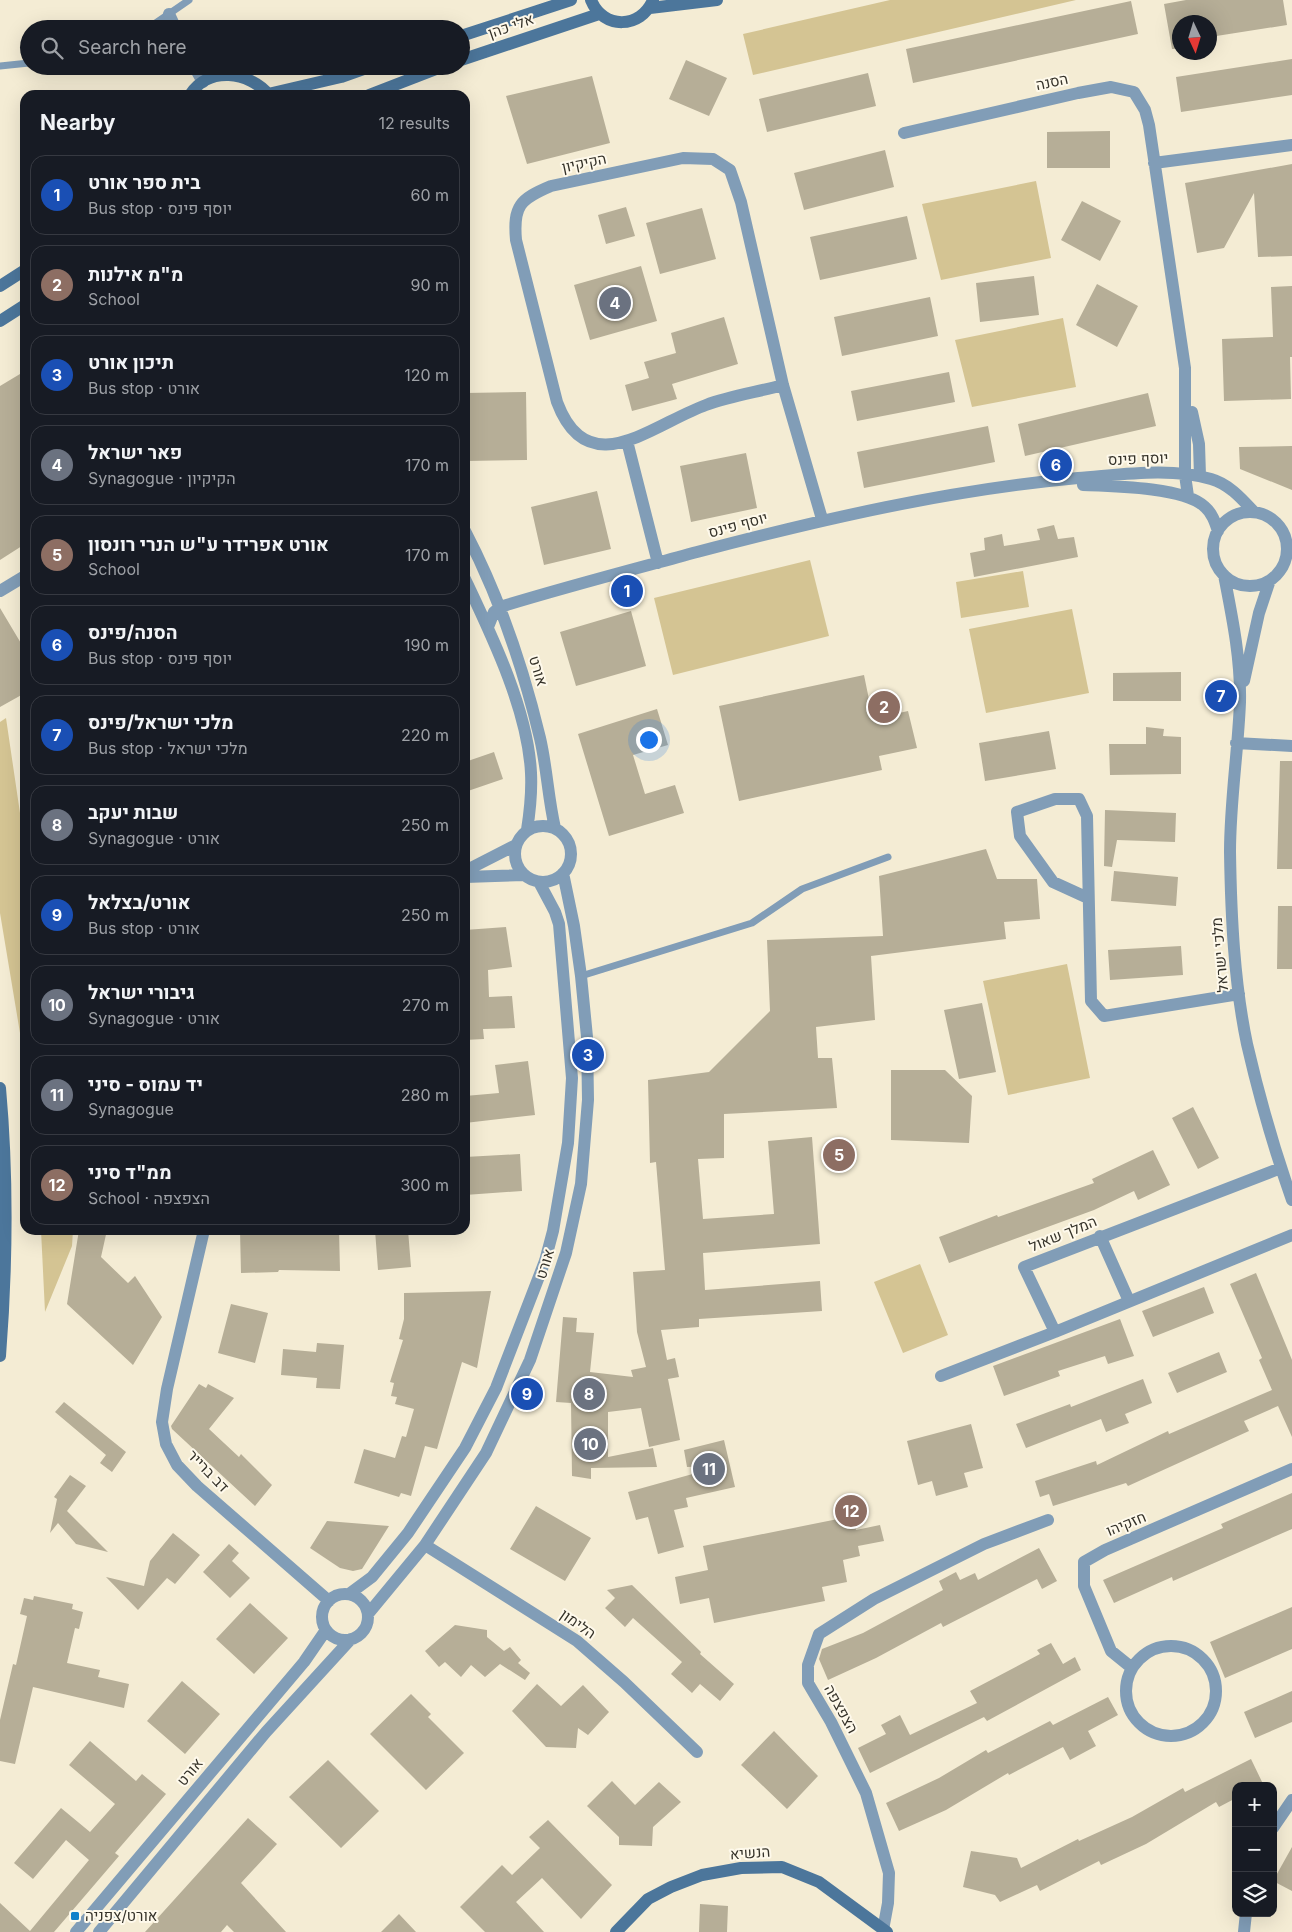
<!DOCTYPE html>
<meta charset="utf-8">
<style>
body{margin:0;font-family:Inter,Heebo,sans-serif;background:#242831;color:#f1f3f6}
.controls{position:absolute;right:15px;bottom:15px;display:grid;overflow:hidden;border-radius:10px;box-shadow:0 5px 20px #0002}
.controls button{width:45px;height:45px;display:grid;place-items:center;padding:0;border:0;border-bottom:1px solid #363941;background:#171b24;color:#f1f3f6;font:25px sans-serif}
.compass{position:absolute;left:1172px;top:15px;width:45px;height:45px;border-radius:50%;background:#171b24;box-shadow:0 5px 20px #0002;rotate:176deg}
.you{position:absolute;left:648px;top:739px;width:18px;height:18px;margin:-12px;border:4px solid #fff;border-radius:50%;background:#1a73e8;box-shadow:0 0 0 8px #1a73e833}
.badge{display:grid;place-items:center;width:32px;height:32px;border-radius:50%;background:#2563eb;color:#fff;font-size:16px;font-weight:700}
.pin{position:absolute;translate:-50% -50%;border:2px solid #fff;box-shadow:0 1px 5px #0006}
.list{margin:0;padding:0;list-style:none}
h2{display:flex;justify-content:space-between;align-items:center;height:65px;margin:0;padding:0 20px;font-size:21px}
h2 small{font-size:16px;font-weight:400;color:#9ea1a6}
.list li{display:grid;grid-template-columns:32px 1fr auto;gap:15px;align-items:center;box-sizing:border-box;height:80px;margin:0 10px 10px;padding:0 10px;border:1px solid #363941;border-radius:15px}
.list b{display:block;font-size:19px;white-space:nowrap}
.list p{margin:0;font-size:16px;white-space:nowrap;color:#9ea1a6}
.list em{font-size:16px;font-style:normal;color:#9ea1a6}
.icon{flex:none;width:28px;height:28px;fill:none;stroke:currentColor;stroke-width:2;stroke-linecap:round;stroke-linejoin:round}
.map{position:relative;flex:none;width:1292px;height:1932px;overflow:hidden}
.search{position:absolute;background:#171b24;box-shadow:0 5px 20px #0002;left:20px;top:20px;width:450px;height:55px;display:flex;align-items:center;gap:12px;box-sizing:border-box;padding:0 18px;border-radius:28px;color:#9ea1a6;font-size:19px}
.panel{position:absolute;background:#171b24;box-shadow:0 5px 20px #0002;left:20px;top:90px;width:450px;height:1145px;border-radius:15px}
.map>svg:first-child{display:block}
.green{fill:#d4c493}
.building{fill:#b6ae97}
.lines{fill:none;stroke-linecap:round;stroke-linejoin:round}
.lane{stroke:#819db7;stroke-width:7}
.street{stroke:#819db7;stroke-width:12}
.secondary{stroke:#4c769b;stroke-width:12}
.poi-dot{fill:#1281ca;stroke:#fef9eb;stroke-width:2}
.labels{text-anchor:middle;stroke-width:4;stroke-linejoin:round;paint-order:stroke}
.street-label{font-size:15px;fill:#353229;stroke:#fef9eb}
.poi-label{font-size:15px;fill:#353229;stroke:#fef9eb;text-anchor:start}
</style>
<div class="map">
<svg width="1292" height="1932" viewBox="0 0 1292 1932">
<rect width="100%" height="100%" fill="#f4ecd4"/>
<path class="green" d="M890,0H1076L753,75L743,34Z
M1036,181L1051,258L941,280L922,204Z
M1063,318L1076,387L972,407L955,340Z
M810,560L829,636L673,675L654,598Z
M1023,571L1029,607L961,618L956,582Z
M1072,609L1089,693L986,713L969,629Z
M6,718L25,847V1063L0,913V722Z
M1067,964L1090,1078L1008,1095L983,981Z
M41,1230H73L72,1246L45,1312Z
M920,1264L948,1335L903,1353L874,1282Z"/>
<path class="building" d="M1186,0H1283L1287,25L1210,37V22H1180V49H1172L1164,4Z
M1131,1L1138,34L913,83L906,49Z
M1292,59V95L1181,112L1176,77Z
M686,60L727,78L709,116L669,99Z
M868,73L876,106L767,132L759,99Z
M592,76L610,143L527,164L506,96Z
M1110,131V168H1047V132Z
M885,150L894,187L804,210L794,173Z
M1292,164V256L1258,257L1254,193L1224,248L1197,253L1185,183Z
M1082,201L1121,221L1100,261L1061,240Z
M626,207L635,236L606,244L598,215Z
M702,208L716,259L660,274L646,223Z
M907,216L917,259L820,280L810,237Z
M641,266L657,321L590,340L574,285Z
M1034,276L1039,315L980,322L976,283Z
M1097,284L1138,306L1117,347L1076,325Z
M1292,286V357H1290L1291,399L1224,401L1222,339L1273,337L1271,287Z
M930,297L938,336L842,356L834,317Z
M724,317L738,364L672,384L677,399L632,411L625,385L649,378L644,362L676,353L671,333Z
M25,371V544L0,560V386Z
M949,372L955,402L857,421L851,391Z
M526,392L527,460L465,461V393Z
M1148,393L1156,426L1025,456L1018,424Z
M988,426L995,462L864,488L857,452Z
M1292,446V490L1240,469L1239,447Z
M746,453L757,508L691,522L680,466Z
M597,491L611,549L544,565L531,507Z
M1054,525L1058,539L1074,537L1078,557L974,577L970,553L985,550L984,538L1002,534L1004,546L1040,540L1037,529Z
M0,608L25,650V693L0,707Z
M631,611L646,666L576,686L560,632Z
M1181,672V701H1113V673Z
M864,675L873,719L908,711L917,748L879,756L882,770L739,801L719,706Z
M657,709L668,745L633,755L645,794L675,785L684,813L609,836L578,734Z
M1146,727L1164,729L1163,736L1181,737V774L1110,775L1109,744H1146Z
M1049,731L1056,769L985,781L979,743Z
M494,752L503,779L465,792V762Z
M1280,761H1292V869H1277Z
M1105,810L1176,813L1175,842L1117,840L1112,867L1104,866Z
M986,849L997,879H1037L1040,919L1004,922L1006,939L871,956L875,1020L816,1027L818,1058H832L837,1108L724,1114V1158L698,1159L703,1219L774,1214L768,1141L812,1137L820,1244L703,1253L705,1290L820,1281L822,1311L699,1319V1327L661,1330L667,1360L675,1358L679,1377L668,1379L680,1440L649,1447L641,1408L608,1412V1457L653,1448L657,1467L591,1468V1479L572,1476L571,1403L556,1402L563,1317L577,1318L576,1332L594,1333L590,1372L633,1377L631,1370L646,1367L637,1332L633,1272L665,1270L656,1162L650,1163L648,1080L709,1072L770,1011L767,940L883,936L879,876Z
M1114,871L1178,877L1176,906L1111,901Z
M1278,906H1292V969H1277Z
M506,927L512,967L488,970L489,997L512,996L515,1028L483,1029L484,1039L465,1040V930Z
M1181,946L1183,975L1110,980L1108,950Z
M982,1003L996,1072L959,1079L944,1010Z
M528,1061L535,1115L465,1123V1096L499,1093L495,1065Z
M891,1070H945L972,1096L969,1143L891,1140Z
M1193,1107L1219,1158L1198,1169L1172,1118Z
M1153,1150L1170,1185L1138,1200L1134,1191L1094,1210L949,1263L939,1237L997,1215L998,1217L1094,1183L1092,1179Z
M520,1154L522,1191L465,1195V1157Z
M79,1230H107L101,1257L128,1283L135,1276L162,1317L133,1365L67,1304Z
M240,1230H339L340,1271L279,1270L278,1272L241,1273Z
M375,1230H408L411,1267L378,1270Z
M1256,1273L1292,1360V1437L1278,1406L1244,1421L1249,1431L1128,1486L1126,1483L1053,1506L1049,1494L1040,1497L1035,1481L1096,1461L1097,1465L1168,1431L1169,1434L1272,1390L1259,1360L1262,1358L1230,1284Z
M1204,1287L1214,1313L1153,1337L1142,1311Z
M491,1291L477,1368L462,1362L437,1449L425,1446L411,1496L401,1493L399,1497L354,1483L364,1449L395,1458L402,1436L406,1437L414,1409L395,1404L397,1397L391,1396L394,1383L390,1382L403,1340L399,1339L404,1319V1293Z
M231,1304L268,1313L255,1363L218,1353Z
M1120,1319L1134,1356L1108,1364L1105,1356L1058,1371L1060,1376L1004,1396L993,1366Z
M317,1343L344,1345L340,1389L316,1388L317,1378L281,1375L283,1349L316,1352Z
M1219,1352L1227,1372L1177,1393L1168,1373Z
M1143,1379L1152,1403L1125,1414L1129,1423L1106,1432L1101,1419L1026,1448L1016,1424L1070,1404L1071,1407Z
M199,1384L206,1388L208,1384L234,1398L209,1429L239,1457L241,1454L272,1485L255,1506L172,1429L171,1426Z
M64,1402L126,1452L112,1472L100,1463L106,1455L55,1412Z
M971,1424L983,1468L964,1473L968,1487L936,1496L932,1481L918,1485L907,1441Z
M724,1440L735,1487L686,1498L688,1507L674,1510L684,1547L658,1554L648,1517L636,1520L628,1492L707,1470V1466L687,1467L684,1450Z
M70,1475L86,1486L67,1511L108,1552L76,1544L58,1523L50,1533L57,1499L54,1497Z
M1292,1493V1529L1173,1581L1172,1577L1114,1603L1103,1580L1223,1528L1221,1524Z
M536,1506L591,1538L565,1581L510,1549Z
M853,1516L856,1530L880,1525L884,1541L858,1546L860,1556L843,1560L847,1582L822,1587L825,1601L714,1623L709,1598L680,1604L675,1577L708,1570L703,1546Z
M327,1521L389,1526L362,1569L353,1571L340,1568L310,1548Z
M173,1533L200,1555L175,1584L167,1578L138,1610L106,1577L144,1586L150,1561Z
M229,1544L239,1553L232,1561L250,1578L230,1598L203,1572Z
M1039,1548L1057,1581L1042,1589L1037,1579L943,1627L941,1623L876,1658L828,1680L819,1659L822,1649L863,1633L943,1590L939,1581L956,1572L960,1580L975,1573L978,1580Z
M632,1585L701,1652L700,1654L734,1684L720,1701L700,1684L692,1693L671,1674L682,1662L633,1618L625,1627L605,1608L615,1598L607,1590Z
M34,1596L73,1604L72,1609L83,1612L79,1629L75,1628L67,1663L100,1670L98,1677L129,1684L124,1708L33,1687L15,1764L0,1761V1720L13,1664L16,1665L27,1616L20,1614L24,1598L33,1600Z
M250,1603L288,1638L254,1674L216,1639Z
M1292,1607V1649L1225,1678L1210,1642Z
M455,1625L487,1630V1637L504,1651L510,1647L521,1660L518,1663L530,1673L525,1680L500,1664L485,1677L471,1665L461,1677L445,1662L439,1667L425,1651Z
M1051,1643L1063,1664L1075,1657L1081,1670L987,1721L984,1717L870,1773L858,1748L886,1734L881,1725L900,1715L910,1735L977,1703L970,1691L1040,1654L1037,1650Z
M182,1681L220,1714L185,1754L147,1721Z
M537,1684L561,1706L583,1685L609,1712L588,1735L578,1728L576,1748L546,1747L512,1711Z
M1292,1691V1722L1255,1738L1244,1712Z
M411,1694L431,1714L428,1717L464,1753L426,1790L370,1734Z
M1108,1697L1118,1715L1088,1731L1096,1746L1070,1760L1063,1747L1009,1775L1008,1773L946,1810L899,1831L886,1803L939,1778L986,1750L988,1753L1050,1721L1053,1725Z
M774,1731L818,1776L787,1809L741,1765Z
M90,1741L136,1781L142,1774L166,1794L115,1853L119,1856L54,1932H0V1903L30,1931L89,1860L66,1840L33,1879L14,1863L61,1808L90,1832L115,1804L69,1765Z
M1251,1759L1264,1786H1236V1798L1219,1807L1216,1802L1146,1844L1101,1865L1099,1861L1040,1891L1037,1885L1000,1902L995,1895L963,1887L971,1851L1017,1858L1021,1868L1078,1839L1079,1841L1132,1817L1183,1788L1185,1792Z
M328,1760L379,1811L341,1848L289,1797Z
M612,1781L635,1805L659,1782L681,1802L653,1827L652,1846L619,1845V1837L587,1806Z
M248,1818L277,1844L241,1883L286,1932H234L227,1925L221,1932H145Z
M548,1820L612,1885L581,1919L542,1878L516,1902L544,1932H485L460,1907L502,1865L512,1875L540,1848L529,1837Z
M1292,1847V1891L1273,1881Z
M700,1904L728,1906L727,1932H699Z
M399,1914L416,1932H381Z"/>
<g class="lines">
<path class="lane" d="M147,29L189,0
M0,66L29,63
M581,976L752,923L802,889L888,857"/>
<path class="street" d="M169,14L176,29
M194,66L203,82
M904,133L1078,93L1111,87L1134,92L1145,110L1149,125L1185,368V475L1188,496
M1154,163L1292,145
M783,385C758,392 730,396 706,405C653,424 588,485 557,402L516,240C513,206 520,199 551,186L683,158L713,159L730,170L741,202L783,385L822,519
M1192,412L1199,444L1200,476
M627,441L658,563
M1083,485C1112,486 1185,487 1205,507C1212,513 1215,522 1218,531
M1213 549a37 37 0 1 1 74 0a37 37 0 1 1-74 0Z
M465,531C499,596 523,667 540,738C547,768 548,798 555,828
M1224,575C1232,616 1241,659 1240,702C1238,752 1230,802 1230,852C1231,915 1234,982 1247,1044C1259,1096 1274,1149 1292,1200
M465,579C492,636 528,710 531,773C532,793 530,811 527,830
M0,591L25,576
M488,627L494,612L500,607C565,587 631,570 697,552C823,519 948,490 1078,478C1120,475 1170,467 1211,479C1229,484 1242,499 1254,512
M1244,681L1259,613L1270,580
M1236,743L1292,746
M515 854a28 28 0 1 1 56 0a28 28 0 1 1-56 0Z
M465,871L516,845
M465,877L524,875
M1088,898L1053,882L1020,836L1017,812L1055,799H1079L1087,816L1091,1001L1104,1016L1239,994
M1281,1168L1024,1267L1055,1332L1292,1235
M204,1230L167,1389L162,1422L166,1444L177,1465L197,1486L329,1601
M1100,1236L1129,1301
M941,1376L1055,1332
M425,1545L577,1641L624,1682L697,1752
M349,1594L372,1577L408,1533L465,1448L496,1388L545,1261L553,1231L568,1143L572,1078L559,924L555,912L539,882
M322 1617a23 23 0 1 1 46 0a23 23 0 1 1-46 0Z
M368,1614L425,1545L486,1453L530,1360L566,1253L581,1184L588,1100L587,1037L581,976L574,926L563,873
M1126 1691a45 45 0 1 1 90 0a45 45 0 1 1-90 0Z
M1132,1668L1111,1651L1084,1586V1562L1105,1550L1292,1469
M1273,1828L1292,1800
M883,1930L888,1903L889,1873L866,1793L831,1722L808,1683V1665L819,1634L874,1599L984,1544L1048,1520
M76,1932L304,1662L326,1630
M99,1932L266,1732L351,1639
M1244,1932L1246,1913"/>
<path class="secondary" d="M591,0C603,30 641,29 653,0
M650,8L717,0
M461,36L571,0
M461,60L599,14
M268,94L341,77L372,66
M190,95C208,66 249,71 269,95
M369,95L444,66
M0,286L25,270
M0,321L25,305
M0,1088C8,1177 7,1266 0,1356
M616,1932L648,1899L671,1887L702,1875L741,1868L782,1867L819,1882L887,1932"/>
</g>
<rect class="poi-dot" x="70" y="1911" width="10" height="10" rx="2.5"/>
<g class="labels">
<g class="street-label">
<text transform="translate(511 26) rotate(-19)" y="5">אלי כהן</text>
<text transform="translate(1052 82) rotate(-12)" y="5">הסנה</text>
<text transform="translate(584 163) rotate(-12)" y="5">הקיקיון</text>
<text transform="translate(1138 459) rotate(-2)" y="5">יוסף פינס</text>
<text transform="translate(738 525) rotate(-15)" y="5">יוסף פינס</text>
<text transform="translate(538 671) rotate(73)" y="5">אורט</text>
<text transform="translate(1220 955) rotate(-95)" y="5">מלכי ישראל</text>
<text transform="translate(1063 1234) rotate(-22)" y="5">המלך שאול</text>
<text transform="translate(545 1264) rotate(-73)" y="5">אורט</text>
<text transform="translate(208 1471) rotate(46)" y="5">דב ברייר</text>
<text transform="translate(1126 1524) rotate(-22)" y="5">חזקיהו</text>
<text transform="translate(578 1624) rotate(35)" y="5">הלימון</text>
<text transform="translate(841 1709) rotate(61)" y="5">הצפצפה</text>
<text transform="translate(190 1772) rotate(-50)" y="5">אורט</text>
<text transform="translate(750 1853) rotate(-4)" y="5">הנשיא</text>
</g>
<g class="poi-label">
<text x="85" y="1921">אורט/צפניה</text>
</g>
</g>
</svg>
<div class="controls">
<button>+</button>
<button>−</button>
<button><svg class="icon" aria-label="layers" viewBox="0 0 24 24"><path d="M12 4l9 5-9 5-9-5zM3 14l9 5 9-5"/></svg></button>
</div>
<svg class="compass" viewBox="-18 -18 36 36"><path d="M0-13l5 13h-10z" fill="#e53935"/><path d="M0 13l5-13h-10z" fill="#9ea1a6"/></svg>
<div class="you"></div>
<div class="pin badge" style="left:627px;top:591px;background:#1a4fb4">1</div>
<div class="pin badge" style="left:884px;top:707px;background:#8d6e63">2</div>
<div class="pin badge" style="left:588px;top:1055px;background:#1a4fb4">3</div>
<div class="pin badge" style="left:615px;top:303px;background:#6b7280">4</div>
<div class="pin badge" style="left:839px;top:1155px;background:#8d6e63">5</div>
<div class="pin badge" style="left:1056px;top:465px;background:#1a4fb4">6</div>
<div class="pin badge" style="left:1221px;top:696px;background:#1a4fb4">7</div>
<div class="pin badge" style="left:589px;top:1394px;background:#6b7280">8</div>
<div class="pin badge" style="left:527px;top:1394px;background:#1a4fb4">9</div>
<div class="pin badge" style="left:590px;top:1444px;background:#6b7280">10</div>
<div class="pin badge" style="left:709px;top:1469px;background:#6b7280">11</div>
<div class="pin badge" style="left:851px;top:1511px;background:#8d6e63">12</div>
<div class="search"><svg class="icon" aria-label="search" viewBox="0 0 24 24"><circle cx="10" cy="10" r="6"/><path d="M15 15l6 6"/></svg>Search here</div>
<section class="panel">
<h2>Nearby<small>12 results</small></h2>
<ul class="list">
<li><span class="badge" style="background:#1a4fb4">1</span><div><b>בית ספר אורט</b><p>Bus stop · יוסף פינס</p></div><em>60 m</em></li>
<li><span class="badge" style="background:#8d6e63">2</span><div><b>מ&quot;מ אילנות</b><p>School</p></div><em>90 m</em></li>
<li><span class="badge" style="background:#1a4fb4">3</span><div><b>תיכון אורט</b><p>Bus stop · אורט</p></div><em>120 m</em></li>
<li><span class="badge" style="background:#6b7280">4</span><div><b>פאר ישראל</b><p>Synagogue · הקיקיון</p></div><em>170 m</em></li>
<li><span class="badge" style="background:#8d6e63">5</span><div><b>אורט אפרידר ע&quot;ש הנרי רונסון</b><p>School</p></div><em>170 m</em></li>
<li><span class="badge" style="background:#1a4fb4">6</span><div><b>הסנה/פינס</b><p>Bus stop · יוסף פינס</p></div><em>190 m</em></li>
<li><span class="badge" style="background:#1a4fb4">7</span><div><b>מלכי ישראל/פינס</b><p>Bus stop · מלכי ישראל</p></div><em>220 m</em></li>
<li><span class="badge" style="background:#6b7280">8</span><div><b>שבות יעקב</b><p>Synagogue · אורט</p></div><em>250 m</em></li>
<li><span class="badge" style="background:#1a4fb4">9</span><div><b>אורט/בצלאל</b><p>Bus stop · אורט</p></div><em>250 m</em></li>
<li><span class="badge" style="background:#6b7280">10</span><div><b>גיבורי ישראל</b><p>Synagogue · אורט</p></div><em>270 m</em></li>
<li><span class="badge" style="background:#6b7280">11</span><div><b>יד עמוס - סיני</b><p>Synagogue</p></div><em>280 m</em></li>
<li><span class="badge" style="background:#8d6e63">12</span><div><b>ממ&quot;ד סיני</b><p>School · הצפצפה</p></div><em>300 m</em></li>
</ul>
</section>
</div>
